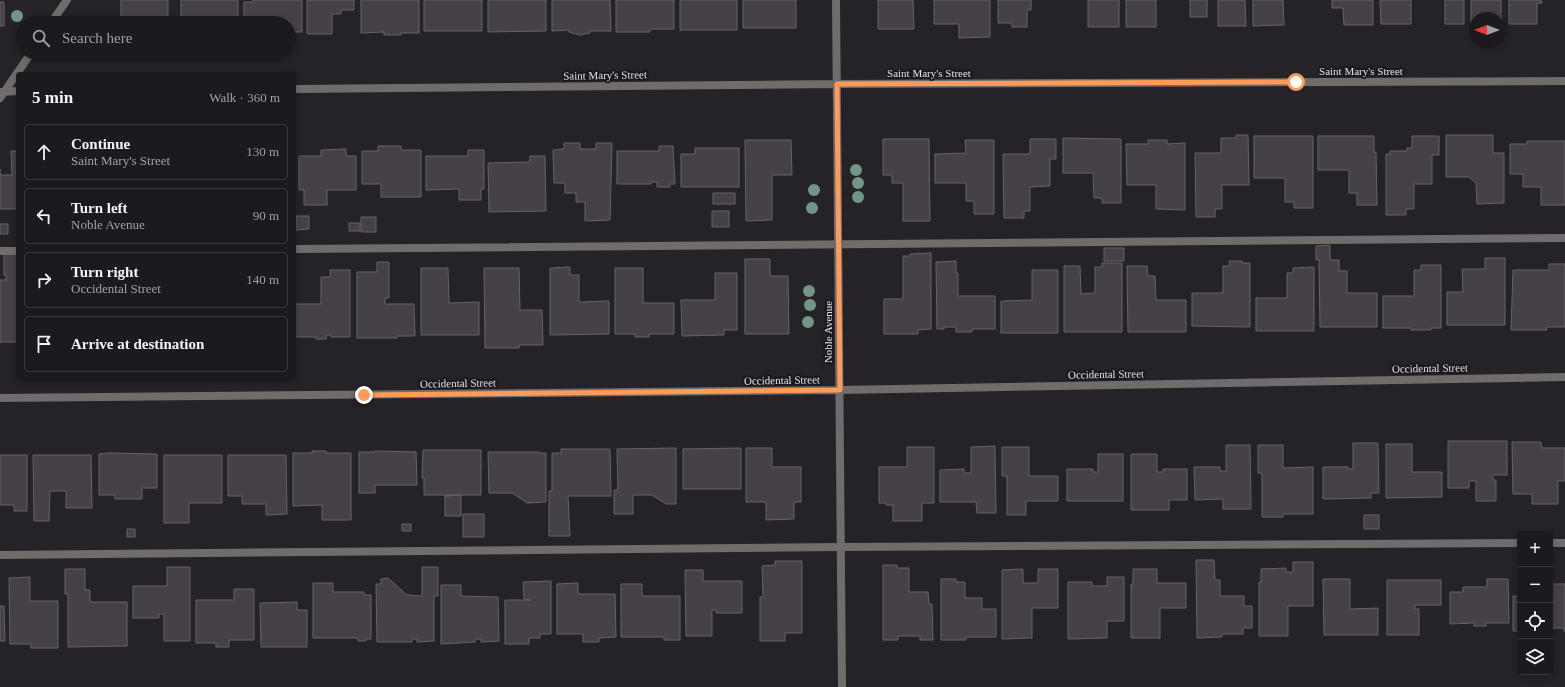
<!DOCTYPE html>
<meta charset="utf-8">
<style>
body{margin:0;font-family:Georgia,serif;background:#252327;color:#f1f3f6}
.controls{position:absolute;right:12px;bottom:12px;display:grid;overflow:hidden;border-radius:4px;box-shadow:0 2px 6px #0003}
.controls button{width:36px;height:36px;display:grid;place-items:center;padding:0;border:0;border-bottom:1px solid #3a383c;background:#1c1a1e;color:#f1f3f6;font:20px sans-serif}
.compass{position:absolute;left:1469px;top:12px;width:36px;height:36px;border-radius:50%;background:#1c1a1e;box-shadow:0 2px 6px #0003;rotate:270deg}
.stop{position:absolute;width:12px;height:12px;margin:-9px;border:3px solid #fe9b58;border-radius:50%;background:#fff}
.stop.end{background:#fe9b58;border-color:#fff;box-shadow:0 1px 4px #0008}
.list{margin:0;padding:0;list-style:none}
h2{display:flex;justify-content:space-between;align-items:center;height:52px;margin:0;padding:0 16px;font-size:17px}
h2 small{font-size:13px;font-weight:400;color:#a0a1a4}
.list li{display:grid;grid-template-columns:26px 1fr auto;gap:12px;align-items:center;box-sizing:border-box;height:56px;margin:0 8px 8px;padding:0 8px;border:1px solid #3a383c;border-radius:4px}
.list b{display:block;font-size:15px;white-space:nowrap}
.list p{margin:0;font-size:13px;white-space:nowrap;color:#a0a1a4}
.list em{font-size:13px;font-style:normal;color:#a0a1a4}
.icon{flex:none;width:22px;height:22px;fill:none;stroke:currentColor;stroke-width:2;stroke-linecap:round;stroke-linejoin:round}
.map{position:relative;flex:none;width:1565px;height:687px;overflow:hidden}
.search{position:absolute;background:#1c1a1e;box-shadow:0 2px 6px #0003;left:16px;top:16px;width:280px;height:44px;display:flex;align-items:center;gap:10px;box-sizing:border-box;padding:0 14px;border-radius:22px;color:#a0a1a4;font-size:15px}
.panel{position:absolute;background:#1c1a1e;box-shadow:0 2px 6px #0003;left:16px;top:72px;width:280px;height:308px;border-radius:4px}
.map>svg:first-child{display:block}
.building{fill:#454147;stroke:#676268}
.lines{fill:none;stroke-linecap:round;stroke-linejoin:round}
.lane{stroke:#706c6b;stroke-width:8}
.street{stroke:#706c6b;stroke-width:8}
.tree{fill:#719687}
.route{stroke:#fe9b58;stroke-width:5}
.labels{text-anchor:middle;stroke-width:4;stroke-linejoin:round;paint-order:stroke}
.street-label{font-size:11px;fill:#e3e1e5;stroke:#1b181e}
</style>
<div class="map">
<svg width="1565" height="687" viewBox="0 0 1565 687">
<rect width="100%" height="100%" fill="#252228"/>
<path class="building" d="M121,0H168V23H121Z
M181,0H238V23H181Z
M253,0H302V32H289V23H244V2H253Z
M307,0H354V10H341V14H332V34H307Z
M361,0H419V33H401V35H384V32L361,33Z
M424,0H482V31H424Z
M488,0H546V31L488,32Z
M552,0H610L611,31H590V33L580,35L569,32V30L552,31Z
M616,0H674V29H650V32H616Z
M680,0H737V30H680Z
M743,0H796V28H743Z
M878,0H913L914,29H878Z
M934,0H990V37L959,38V24H934Z
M998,0H1031V10H1027V27H1012V23H998Z
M1088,0H1119V27H1088Z
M1126,0H1156V27H1126Z
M1190,0H1207V17H1190Z
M1218,0H1245L1246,26H1218Z
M1253,0H1283L1284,25L1253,26Z
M1332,0H1373V25H1344L1343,8H1332Z
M1380,0H1411V24H1381Z
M1445,0H1464V24H1445Z
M1471,0H1501V24H1499V18H1475V24H1471Z
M1509,0H1541L1542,3H1537V24H1509Z
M0,2H4V26H0Z
M1236,135H1248L1249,185H1222V209H1215V217H1196L1195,153H1221V138H1236Z
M1446,135H1493V153H1504V203L1477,204L1476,183L1469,177H1446Z
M1254,136H1313V208H1294V202H1285V178H1254Z
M1318,136H1374V152H1376L1377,205H1357V193H1349V170H1318Z
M1412,136H1439V155H1432V184H1414V209H1406V215H1386V154H1390V151H1407V148H1412Z
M1063,138L1121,139V203H1102V198H1094L1093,173H1063Z
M883,139H929L930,221H903V183H892V175H883Z
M1030,139H1056V159H1050V186L1030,187V211H1024V218H1004L1003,154H1030Z
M745,140H791L792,175H772V220L746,221Z
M965,140H994V214H974V201H966V183H935V154L966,153Z
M1148,140H1167V144L1185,143V210L1156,209V185H1127L1126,144H1148Z
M1527,141H1565V205H1541V187H1523V174H1510V144H1527Z
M564,143H580V149H596V143H612L610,220L585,221V202H576V193H565V183H554L553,150L564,149Z
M378,146H401V150H421V197H381V184H362V151H378Z
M659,146H673L675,184H670V187H657V182H651V184H617V151H659Z
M695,148H739V187H681V154H695Z
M346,149V156H356V190H327V205H304V190H299V156H321V150Z
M468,150H484V189H481V200H459V189L426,190V156H468Z
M11,151H18V209H0V169V175H12Z
M530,156H545L546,211L489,212L488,163L530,162Z
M713,193H735V204H713Z
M712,211H729V227H712Z
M296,216H309V229L296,230Z
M361,217H376V232H361Z
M349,223H360V231H349Z
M0,224H8V234H0Z
M1330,245V260H1339V271H1347V293H1377V327H1320L1319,260H1316V246Z
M1104,248H1124V261H1104Z
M931,253V329L918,330V334H884V299H903V256H910V254Z
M4,254H18V342H0V280H6V275H4Z
M1485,258H1505V325H1447V292H1463L1462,269H1485Z
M745,259H770V276H788L789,334H745Z
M956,261V273H958V296H995V329H972V332H956V327H944V329H937L936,262Z
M1229,261H1242V263H1250V327L1192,326V293H1223V266H1230Z
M377,262H389V298H385V304H414L415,336H397V338H357V272H377Z
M1102,263H1122V332H1064V266H1080L1081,294L1095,293V267H1102Z
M1549,264H1565V327H1546L1547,330H1511L1513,270H1549Z
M1421,265H1441V328H1431V330H1411V328H1383V296H1414V270H1421Z
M1127,266H1147L1148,276H1155L1156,300H1186V332H1128Z
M570,267V275H579V302L609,301V334L550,335V268Z
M1314,267V331H1256V298H1287V273H1293V268Z
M421,268H448L449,303L479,302V335H421Z
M484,268H519L520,310H542L543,345H519V348H485Z
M615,268H643V303H674V334H649V337H635V334H615Z
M330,270H350V337H331V335H327L326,339H316V337H294V304H321V277H330Z
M1032,270H1058V333H1001V301L1032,300Z
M715,273H737V330H724V335L682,336L681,300H715Z
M1448,441H1507V475H1493V480H1496V501H1476V481H1469V488H1448Z
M1512,442H1541L1542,448H1565V481H1558V504H1532V494H1513Z
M1353,443H1378L1379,493H1371V498L1323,499V467H1348V469H1353Z
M1386,444H1412V472H1442V497L1386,498Z
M1226,445H1250L1251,509H1223V499L1195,500L1194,467H1220V471H1226Z
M1258,445H1283V468L1313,467V514H1283V517H1262V473H1258Z
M995,446L996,513H977L976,502H940V470L964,469V473H971V447Z
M907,447H934V503H922V521H893V505H886V503H879V467H907Z
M1002,447H1029V476H1058V501H1026V515H1007V476H1002Z
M676,448V504H666L652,495H633V514H614V490H618L617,449Z
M741,448V489H683V449Z
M746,448H772V467H801V502H794V519L766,520V502H746Z
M561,449H610L611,496H568L570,536H549V491H552V453H561Z
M423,450H481V495H424V478H422Z
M312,451H326V453H351V520H322V505L293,506V453H312Z
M375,451L416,452L417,485H375V493H359V452H375Z
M488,452H539V453H546V502L527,503L512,493H489Z
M108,453L157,454V488H142V499H115V495H99V454Z
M1098,454H1123V501H1067V469H1093V472H1098Z
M1131,454H1157V472H1163V469H1187V500H1169V510H1131Z
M0,455H27V511H14V505H0Z
M33,455H91L92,508H66V491H50L49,521H34Z
M164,455H222V503H189V523H164Z
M228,455H286L287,514L266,515V504H242V496H228Z
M461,495V516H445V496Z
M463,514H484V537H463Z
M1364,515H1379V529H1364Z
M402,524H411V531H402Z
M127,529H135V537H127Z
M1196,560H1214L1215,580H1220V596H1244V606H1252V628H1243V634H1222V637L1197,638Z
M775,561H802V633H785V641H760V597H763L762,566L775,565Z
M1293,562H1313V606H1288V636H1259V582H1261V569L1286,568V572H1293Z
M883,565H897V568H909V592H928L929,604H932L933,640H920V636H898V640H883Z
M167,567H190V641H164V614H159V618H133V586H167Z
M422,567H438V596H434V641L417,642V639H412V642H377L376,584H381V579L388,578L407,595L422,596Z
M65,569H85V590H90V602H127V646L68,647V594H65Z
M1023,569V583H1038V569H1058V608H1032V638L1002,639V570Z
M1133,569H1157V583H1186V608H1160V638H1131V584H1133Z
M685,570H703V581H742V613H716V610H712V636H686Z
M30,577V601H58V648H31V644H10L9,578Z
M1107,577H1124V621H1107V638L1068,639V582H1092V586H1107Z
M941,579H956V582H965V598H982V609H996V637H966V640H941Z
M1323,579H1350V609L1378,608V635H1324Z
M1487,579H1508L1509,623H1486V626H1474V623L1450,624V592H1463V587H1487Z
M1387,580H1441V605H1415V609H1419V635H1387Z
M551,581V634H540V638H529V644H505V600H530L524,599L523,582Z
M313,583H333V592H364V595H371V639H366V641H358V638H313Z
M578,583V594H615L616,637L599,638V642H583V634H557V584Z
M621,584H642V596H680V640H664V637H621Z
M1552,584H1565V631H1564V628H1550V590H1552Z
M441,585H461V596L498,597L499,641L481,642V639H475V642L441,644Z
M234,589H254V640H229V647H216V643H196V600H234Z
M1513,596H1520V631H1513Z
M297,602V610H307V647H261L260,603Z
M0,606H4L5,641H0Z"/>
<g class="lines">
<path class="lane" d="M294,249L1565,238
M0,251H18
M1550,543H1565
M0,555L841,547L1520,543"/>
<path class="street" d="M836,0L842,687
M51,23L67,0
M294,89L837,84L1565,81
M1,92L18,91
M0,98L31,53
M0,398L840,390L1565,377"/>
</g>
<g class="tree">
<circle cx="17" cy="16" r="6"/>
<circle cx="856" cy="170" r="6"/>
<circle cx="858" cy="183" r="6"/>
<circle cx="814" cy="190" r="6"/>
<circle cx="858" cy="197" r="6"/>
<circle cx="812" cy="208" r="6"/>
<circle cx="809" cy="291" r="6"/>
<circle cx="810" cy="305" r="6"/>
<circle cx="808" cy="322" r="6"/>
</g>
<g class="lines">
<path class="route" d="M364,395L840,390L837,84L1296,82"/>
</g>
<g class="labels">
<g class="street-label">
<text x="1361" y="75">Saint Mary's Street</text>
<text x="929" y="77">Saint Mary's Street</text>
<text transform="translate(605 75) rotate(-1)" y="4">Saint Mary's Street</text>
<text transform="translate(828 332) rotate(-90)" y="4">Noble Avenue</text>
<text transform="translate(1430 368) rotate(-1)" y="4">Occidental Street</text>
<text transform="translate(1106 374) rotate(-1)" y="4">Occidental Street</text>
<text transform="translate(782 380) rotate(-1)" y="4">Occidental Street</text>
<text transform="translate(458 383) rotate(-1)" y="4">Occidental Street</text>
</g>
</g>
</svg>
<div class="controls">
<button>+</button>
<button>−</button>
<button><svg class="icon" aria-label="locate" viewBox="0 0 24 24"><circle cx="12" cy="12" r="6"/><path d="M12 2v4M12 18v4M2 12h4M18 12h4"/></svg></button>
<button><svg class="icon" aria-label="layers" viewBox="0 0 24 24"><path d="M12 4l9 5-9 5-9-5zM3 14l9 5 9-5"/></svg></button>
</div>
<svg class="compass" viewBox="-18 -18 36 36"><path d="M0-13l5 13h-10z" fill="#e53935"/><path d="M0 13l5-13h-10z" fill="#a0a1a4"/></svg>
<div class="stop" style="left:1296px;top:82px"></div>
<div class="stop end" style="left:364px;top:395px"></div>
<div class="search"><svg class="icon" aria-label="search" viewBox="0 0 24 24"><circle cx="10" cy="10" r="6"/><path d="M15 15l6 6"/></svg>Search here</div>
<section class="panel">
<h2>5 min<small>Walk · 360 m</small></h2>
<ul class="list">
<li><svg class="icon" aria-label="ahead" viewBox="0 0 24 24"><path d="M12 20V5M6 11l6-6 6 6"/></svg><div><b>Continue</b><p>Saint Mary's Street</p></div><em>130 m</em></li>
<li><svg class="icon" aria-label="left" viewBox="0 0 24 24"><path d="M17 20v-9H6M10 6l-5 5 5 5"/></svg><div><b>Turn left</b><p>Noble Avenue</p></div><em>90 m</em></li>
<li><svg class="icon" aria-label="right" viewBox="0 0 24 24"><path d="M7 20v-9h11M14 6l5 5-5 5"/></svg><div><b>Turn right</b><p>Occidental Street</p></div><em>140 m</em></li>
<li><svg class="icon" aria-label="arrive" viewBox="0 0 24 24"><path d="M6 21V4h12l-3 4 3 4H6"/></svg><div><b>Arrive at destination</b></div></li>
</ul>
</section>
</div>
